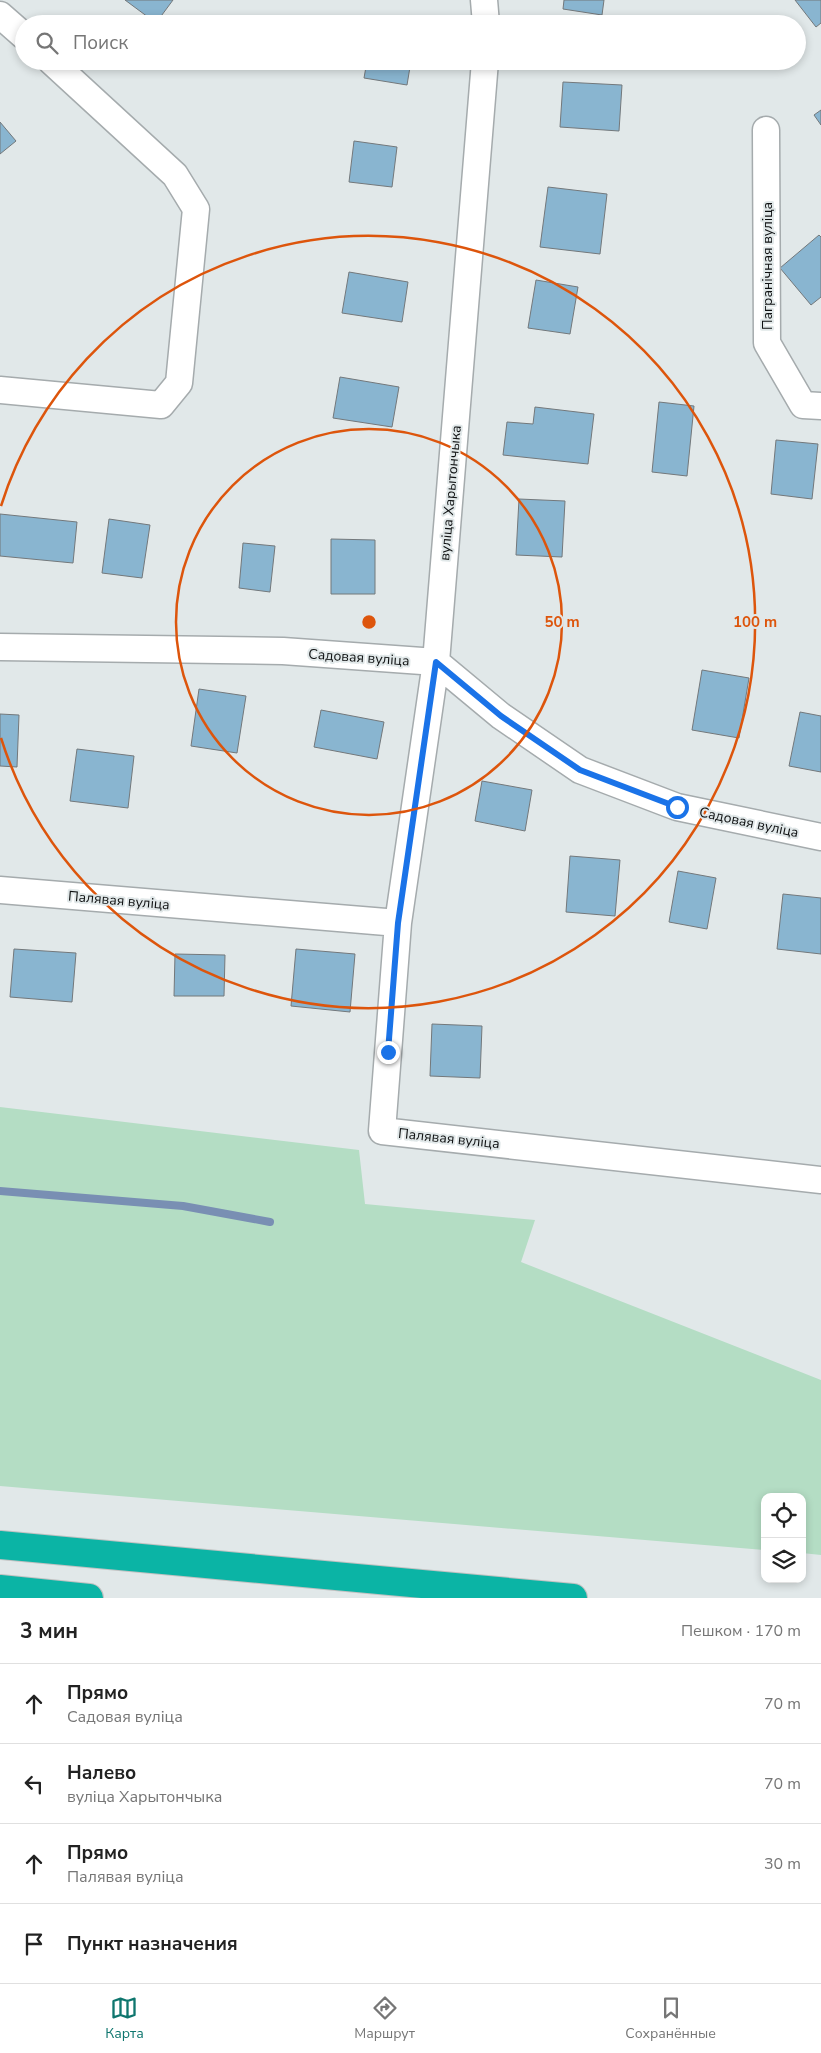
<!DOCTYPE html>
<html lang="ru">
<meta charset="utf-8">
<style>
body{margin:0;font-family:"Nunito Sans",sans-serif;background:#f2f2f2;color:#222}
.controls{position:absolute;right:15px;bottom:15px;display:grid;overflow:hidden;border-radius:10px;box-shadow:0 2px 8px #0003}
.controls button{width:45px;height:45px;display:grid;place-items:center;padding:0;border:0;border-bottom:1px solid #e0e0e0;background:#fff;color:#222;font:25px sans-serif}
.stop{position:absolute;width:15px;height:15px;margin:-11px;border:4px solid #1a73e8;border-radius:50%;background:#fff}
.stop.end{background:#1a73e8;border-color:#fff;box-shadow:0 1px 5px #0008}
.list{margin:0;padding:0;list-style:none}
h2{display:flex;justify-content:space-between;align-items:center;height:65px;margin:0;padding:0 20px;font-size:21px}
h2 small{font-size:16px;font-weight:400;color:#767676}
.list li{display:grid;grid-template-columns:32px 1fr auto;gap:15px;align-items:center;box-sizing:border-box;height:80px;padding:0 20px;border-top:1px solid #e0e0e0}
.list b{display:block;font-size:19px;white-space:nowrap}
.list p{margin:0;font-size:16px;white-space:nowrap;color:#767676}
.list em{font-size:16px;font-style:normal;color:#767676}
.icon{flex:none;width:28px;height:28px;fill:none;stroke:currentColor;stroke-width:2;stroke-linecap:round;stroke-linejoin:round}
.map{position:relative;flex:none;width:821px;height:1598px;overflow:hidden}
.search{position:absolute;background:#fff;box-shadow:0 2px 8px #0003;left:15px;right:15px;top:15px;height:55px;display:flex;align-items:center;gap:12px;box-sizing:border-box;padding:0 18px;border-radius:28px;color:#767676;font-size:19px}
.sheet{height:385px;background:#fff}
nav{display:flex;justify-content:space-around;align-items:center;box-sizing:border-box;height:70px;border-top:1px solid #e0e0e0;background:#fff;font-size:14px;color:#767676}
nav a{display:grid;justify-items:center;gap:2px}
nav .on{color:#0f766e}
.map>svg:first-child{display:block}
.green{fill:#b4ddc4}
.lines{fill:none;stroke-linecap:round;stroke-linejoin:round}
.stream{stroke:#798fb3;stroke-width:8}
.building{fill:#89b5d0;stroke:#73787b}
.minor-casing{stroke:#a5abad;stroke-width:29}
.highway-casing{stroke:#c0c1c1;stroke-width:30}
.minor{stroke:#fff;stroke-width:26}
.highway{stroke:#0bb4a5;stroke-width:28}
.route{stroke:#1a73e8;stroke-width:6}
.ring{fill:none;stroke:#dd550c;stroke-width:2.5}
.labels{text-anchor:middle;stroke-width:4;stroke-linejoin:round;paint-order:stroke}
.street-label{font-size:14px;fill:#0e1011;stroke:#e1e8e9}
.centre{fill:#dd550c;stroke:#e1e8e9;stroke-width:2.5}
.ring-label{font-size:15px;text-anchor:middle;font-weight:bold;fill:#dd550c;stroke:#e1e8e9;stroke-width:4;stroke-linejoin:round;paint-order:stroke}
</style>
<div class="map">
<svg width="821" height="1598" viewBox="0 0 821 1598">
<rect width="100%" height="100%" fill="#e1e8e9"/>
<path class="green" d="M0,1107L359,1150L365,1204L535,1220L521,1262L821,1380V1555L802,1553V1497H765V1550L0,1486Z"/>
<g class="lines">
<path class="stream" d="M0,1191L183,1206L270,1222"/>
</g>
<path class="building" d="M125,0H173L156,23Z
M564,0H604L602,15L563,9Z
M795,0H821V23L816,27Z
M374,18L408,24H373Z
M367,61H411L407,85L364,78Z
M563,82L622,85L619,131L560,127Z
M821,110V125L814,115Z
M0,122L16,141L0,154Z
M354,141L397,147L392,187L349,182Z
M548,187L607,194L600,254L540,247Z
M819,235L821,237V297L811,305L780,268Z
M349,272L408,282L402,322L342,313Z
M536,280L578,287L570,334L528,328Z
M340,377L399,387L392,427L333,418Z
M659,402L694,406L687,476L652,472Z
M535,407L594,414L588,464L503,455L507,422L533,424Z
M776,440L818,444L812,499L771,494Z
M519,499L565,501L562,557L516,555Z
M0,514L77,522L73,563L0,556Z
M109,519L150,525L142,578L102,573Z
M331,539L375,540V594H331Z
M243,543L275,546L270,592L239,588Z
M702,670L749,678L739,738L692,730Z
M199,689L246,696L237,753L191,746Z
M321,710L384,722L377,759L314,747Z
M800,712L821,716V772L789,766Z
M0,714L19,715L17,767L0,766Z
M77,749L134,756L128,808L70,801Z
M482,781L532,790L525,831L475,821Z
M570,856L620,860L615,916L566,912Z
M678,871L716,878L707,929L669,922Z
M783,894L821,898V954L777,949Z
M14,949L76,953L72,1002L10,997Z
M296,949L355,954L350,1012L291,1006Z
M175,954L225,955L224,996H174Z
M432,1024L482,1026L480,1078L430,1076Z"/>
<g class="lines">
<defs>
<path id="minor" d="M484,0L486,24
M0,15L24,36
M766,130L767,343L803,405L821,406
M0,390L161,405L179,383L196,209L175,175L51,61
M0,647L283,651L436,662L501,716L580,770L677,807L821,837
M0,890L398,923L382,1131L821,1180
M398,923L436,662L485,61"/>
<path id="highway" d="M0,1545L573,1598
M0,1589L89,1598"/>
</defs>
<use href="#minor" class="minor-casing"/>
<use href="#highway" class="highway-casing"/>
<use href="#minor" class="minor"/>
<use href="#highway" class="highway"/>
</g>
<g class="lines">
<path class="route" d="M388,1052L398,923L436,662L501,716L580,770L677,807"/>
</g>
<g class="ring">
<circle cx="369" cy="622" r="193"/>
<path d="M1 506A386 386 0 1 1 1 738"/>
</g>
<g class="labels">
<g class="street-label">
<text transform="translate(767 266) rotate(-90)" y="5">Пагранічная вуліца</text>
<text transform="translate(450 493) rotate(-85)" y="5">вуліца Харытончыка</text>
<text transform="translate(359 657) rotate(4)" y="5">Садовая вуліца</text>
<text transform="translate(749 822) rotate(12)" y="5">Садовая вуліца</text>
<text transform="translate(119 900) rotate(5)" y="5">Палявая вуліца</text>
<text transform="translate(449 1138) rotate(6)" y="5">Палявая вуліца</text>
</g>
</g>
<circle cx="369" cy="622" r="8" class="centre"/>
<g class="ring-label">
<text x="562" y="627">50 m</text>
<text x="755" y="627">100 m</text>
</g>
</svg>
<div class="controls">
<button><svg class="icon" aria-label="locate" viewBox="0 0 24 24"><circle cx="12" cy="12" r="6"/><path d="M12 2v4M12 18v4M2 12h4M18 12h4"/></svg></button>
<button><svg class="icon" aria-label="layers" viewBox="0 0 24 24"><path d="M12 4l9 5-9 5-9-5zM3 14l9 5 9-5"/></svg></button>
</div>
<div class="stop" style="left:677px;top:807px"></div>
<div class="stop end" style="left:388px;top:1052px"></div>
<div class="search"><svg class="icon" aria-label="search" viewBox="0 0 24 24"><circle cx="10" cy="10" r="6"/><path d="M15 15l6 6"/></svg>Поиск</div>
</div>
<section class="sheet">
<h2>3 мин<small>Пешком · 170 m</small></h2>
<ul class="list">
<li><svg class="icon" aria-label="ahead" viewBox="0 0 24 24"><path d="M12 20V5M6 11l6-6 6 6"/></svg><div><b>Прямо</b><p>Садовая вуліца</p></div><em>70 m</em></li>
<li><svg class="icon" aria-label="left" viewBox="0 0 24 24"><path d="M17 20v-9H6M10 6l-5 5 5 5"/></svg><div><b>Налево</b><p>вуліца Харытончыка</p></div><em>70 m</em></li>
<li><svg class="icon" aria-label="ahead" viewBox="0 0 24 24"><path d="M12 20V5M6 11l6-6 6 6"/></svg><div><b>Прямо</b><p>Палявая вуліца</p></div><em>30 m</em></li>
<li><svg class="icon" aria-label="arrive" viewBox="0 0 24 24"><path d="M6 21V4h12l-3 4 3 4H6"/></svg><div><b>Пункт назначения</b></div></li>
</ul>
</section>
<nav>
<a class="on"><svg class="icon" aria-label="map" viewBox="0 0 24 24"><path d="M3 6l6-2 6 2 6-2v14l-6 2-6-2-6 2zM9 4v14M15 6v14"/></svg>Карта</a>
<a><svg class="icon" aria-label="directions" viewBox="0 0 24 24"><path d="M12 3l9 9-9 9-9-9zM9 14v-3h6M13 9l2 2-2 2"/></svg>Маршрут</a>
<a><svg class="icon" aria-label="saved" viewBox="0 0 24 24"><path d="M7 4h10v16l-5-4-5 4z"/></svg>Сохранённые</a>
</nav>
